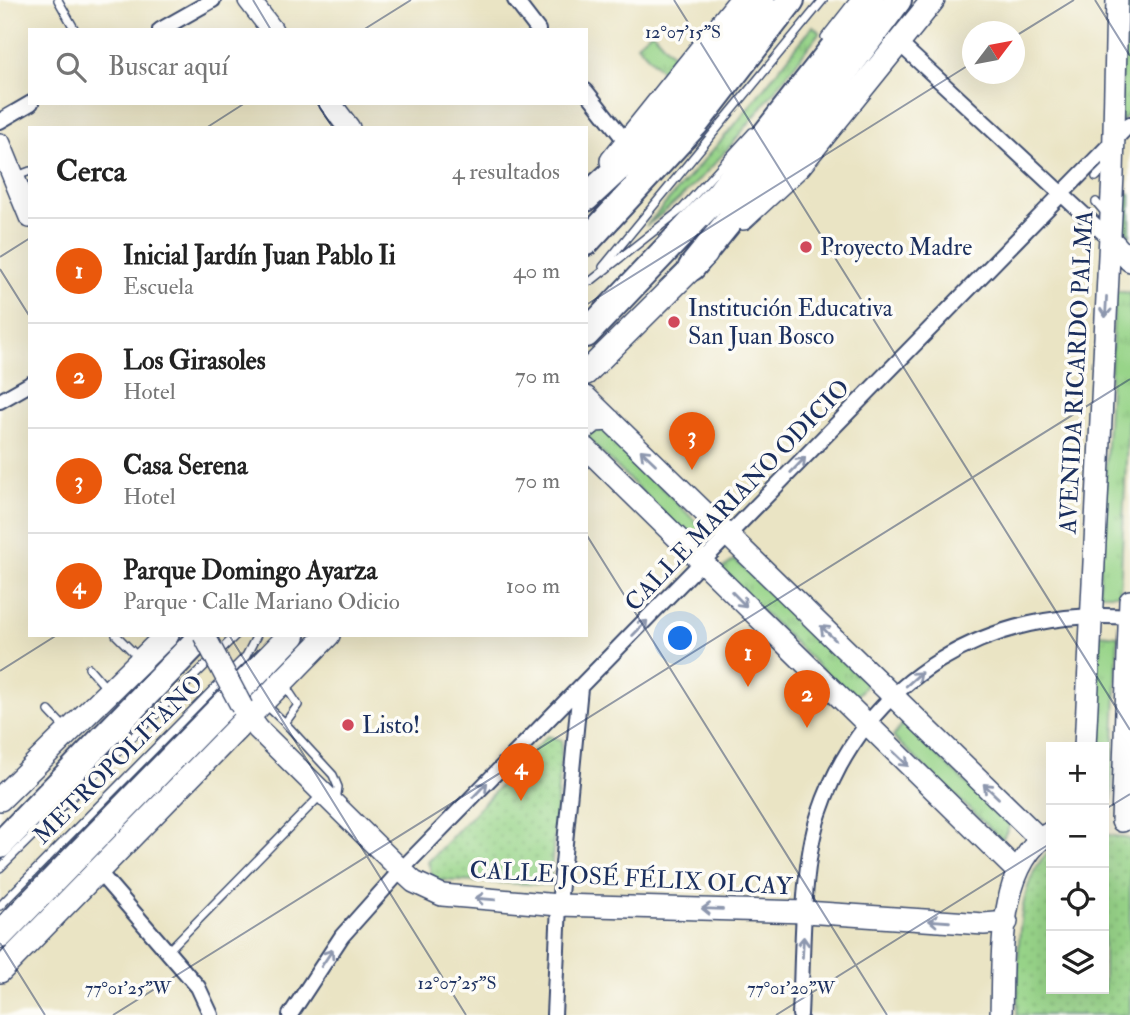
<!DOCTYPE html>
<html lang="es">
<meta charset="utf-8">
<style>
body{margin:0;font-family:"IM FELL Double Pica",serif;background:#f6f6f6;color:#222}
.controls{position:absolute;right:21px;bottom:21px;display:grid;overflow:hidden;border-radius:0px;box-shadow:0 7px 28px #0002}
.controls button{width:63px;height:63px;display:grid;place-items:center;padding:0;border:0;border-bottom:2px solid #e0e0e0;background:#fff;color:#222;font:35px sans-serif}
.compass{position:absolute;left:962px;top:21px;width:63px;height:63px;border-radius:50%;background:#fff;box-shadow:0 7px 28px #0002;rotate:58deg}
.you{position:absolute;left:681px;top:639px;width:24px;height:24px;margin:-18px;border:5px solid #fff;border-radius:50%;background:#1a73e8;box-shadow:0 0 0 10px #1a73e833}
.badge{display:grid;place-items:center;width:46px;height:46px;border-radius:50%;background:#ea580c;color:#fff;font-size:23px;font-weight:700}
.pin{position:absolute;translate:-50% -58px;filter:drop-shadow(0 2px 4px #0008)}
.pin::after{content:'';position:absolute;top:37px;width:24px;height:21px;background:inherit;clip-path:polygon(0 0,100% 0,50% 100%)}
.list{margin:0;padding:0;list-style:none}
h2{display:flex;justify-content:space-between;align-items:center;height:91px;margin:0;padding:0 28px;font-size:30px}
h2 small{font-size:23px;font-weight:400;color:#767676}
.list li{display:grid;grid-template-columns:46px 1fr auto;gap:21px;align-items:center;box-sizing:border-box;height:105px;padding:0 28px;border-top:2px solid #e0e0e0}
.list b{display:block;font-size:26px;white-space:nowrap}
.list p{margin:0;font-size:23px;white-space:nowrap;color:#767676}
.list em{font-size:23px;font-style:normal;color:#767676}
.icon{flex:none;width:38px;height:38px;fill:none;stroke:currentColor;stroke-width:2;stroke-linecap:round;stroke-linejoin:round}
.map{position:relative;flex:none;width:1130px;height:1015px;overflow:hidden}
.search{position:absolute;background:#fff;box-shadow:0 7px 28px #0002;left:28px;top:28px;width:560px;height:77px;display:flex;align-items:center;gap:18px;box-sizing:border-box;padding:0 24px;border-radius:0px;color:#767676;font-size:26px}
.panel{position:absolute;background:#fff;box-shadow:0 7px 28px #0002;left:28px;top:126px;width:560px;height:511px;border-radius:0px}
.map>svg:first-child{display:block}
.grass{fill:url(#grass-tufts);stroke:#5a8274;stroke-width:2}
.park{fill:url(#park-dots);stroke:#5a8274;stroke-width:2}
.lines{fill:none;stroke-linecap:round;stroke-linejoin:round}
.lane-casing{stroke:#3a4a6d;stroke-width:10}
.street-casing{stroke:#3a4a6d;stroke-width:18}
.secondary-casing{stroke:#3a4a6d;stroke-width:24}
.primary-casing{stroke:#3a4a6d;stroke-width:26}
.highway-casing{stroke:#3a4a6d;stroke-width:30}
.lane{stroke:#fff;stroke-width:7}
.street{stroke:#fff;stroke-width:14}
.secondary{stroke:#fff;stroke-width:21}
.primary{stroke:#fff;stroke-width:23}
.highway{stroke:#fff;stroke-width:26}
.secondary-bridge-casing{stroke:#3a4a6d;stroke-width:24;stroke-linecap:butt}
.secondary-bridge{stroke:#fff;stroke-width:21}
.oneway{stroke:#8d97ae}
.ticks{fill:none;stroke:#1b2f5e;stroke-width:2;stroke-opacity:0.45}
.poi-dot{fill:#d1495b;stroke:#fdfcf7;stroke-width:2.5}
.labels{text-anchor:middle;stroke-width:7;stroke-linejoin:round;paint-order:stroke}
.poi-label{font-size:24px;fill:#1b2f5e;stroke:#fdfcf7;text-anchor:start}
.street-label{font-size:24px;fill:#1b2f5e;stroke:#fdfcf7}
.ticks-label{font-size:18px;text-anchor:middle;fill:#1b2f5e;stroke:#fdfcf7;stroke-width:7;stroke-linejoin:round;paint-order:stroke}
</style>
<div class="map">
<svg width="1130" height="1015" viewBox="0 0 1130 1015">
<defs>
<pattern id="grass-tufts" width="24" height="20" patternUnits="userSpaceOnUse" patternTransform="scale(1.75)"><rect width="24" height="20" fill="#98d489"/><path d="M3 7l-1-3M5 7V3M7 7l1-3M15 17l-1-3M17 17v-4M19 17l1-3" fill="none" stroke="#82b679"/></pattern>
<pattern id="park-dots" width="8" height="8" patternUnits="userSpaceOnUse" patternTransform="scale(1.75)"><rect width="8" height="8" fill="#98d489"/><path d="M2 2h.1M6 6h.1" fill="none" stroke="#82b679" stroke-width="1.8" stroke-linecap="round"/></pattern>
</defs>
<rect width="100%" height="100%" fill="#fdfcf7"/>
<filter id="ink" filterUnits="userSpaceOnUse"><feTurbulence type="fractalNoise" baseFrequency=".0143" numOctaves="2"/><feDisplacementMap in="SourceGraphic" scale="14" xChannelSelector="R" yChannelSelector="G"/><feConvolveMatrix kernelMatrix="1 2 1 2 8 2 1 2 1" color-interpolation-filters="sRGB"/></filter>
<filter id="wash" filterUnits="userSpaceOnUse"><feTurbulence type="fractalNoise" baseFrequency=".00686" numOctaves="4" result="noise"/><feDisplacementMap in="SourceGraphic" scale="28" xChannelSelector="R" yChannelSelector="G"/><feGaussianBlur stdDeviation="1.57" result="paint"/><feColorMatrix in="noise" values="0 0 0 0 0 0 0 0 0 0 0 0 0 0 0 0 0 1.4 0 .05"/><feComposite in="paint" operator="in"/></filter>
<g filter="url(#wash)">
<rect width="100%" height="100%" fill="#eae4c4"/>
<path class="grass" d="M1122,0H1130V112L1120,123Z
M813,26L820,32C767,99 715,176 646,226L733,127Z
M652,31L680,63L666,76L637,44Z
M1115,189L1130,194V235L1117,222Z
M1115,291L1130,293V372L1120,594H1099Z
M588,414L700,526L698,534L687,536L586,437Z
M735,560L867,684L853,700L720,570Z
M1098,634L1118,636L1112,799L1104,798V747H1094Z
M903,723L1010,825L1002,840L893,737Z"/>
<path class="park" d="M547,736L562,740L550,885L434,880L428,862Z
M1104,834L1130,839V1015H1017C1020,964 1011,885 1051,849V989H1104Z"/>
</g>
<g filter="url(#ink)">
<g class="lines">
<defs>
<path id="lane" d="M58,0L75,30
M825,37L854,0
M17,176L30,171
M1096,177L1108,165
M1096,202L1107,215
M603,267L823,0
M591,281L682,209L752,132
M116,635L138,657
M89,668L107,689
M284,684L298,705L285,723L333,775L338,787L336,801
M266,705L285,723
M49,711L65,728
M0,868L236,635
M0,906L246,656L257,635
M168,951L320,796"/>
<path id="street" d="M515,0L538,30
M160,30L213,0
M899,43L1110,239
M586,91L627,143
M0,121L31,103
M0,401L30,384
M97,870L198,987L211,1015
M290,1015L342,936L401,870L1130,124
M554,1015L559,905L580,688
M800,1015C803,957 801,868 819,814C864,678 992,606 1130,617"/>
<path id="secondary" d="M249,0L272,30
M330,103L349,128
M0,144L30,217
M1110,239L1130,261
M586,397L1040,839
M586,428L595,421L610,420
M586,448L1016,870
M242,707L258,729L401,870L414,882L442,895L559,905L805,912L984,924L1007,922
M1085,747L1113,174L1117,0
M1122,821L1130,601
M1001,1015C1003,958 996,865 1051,832"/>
<path id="primary" d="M612,161L741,0
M743,218L799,166L933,0
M586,373L706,254
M0,799L167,635
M0,971L328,635"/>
<path id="highway" d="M586,198L657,132L761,0
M586,242L695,124L791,0
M692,267L774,166L898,0
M586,334L719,194L871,0
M0,845L203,635
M0,935L292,635"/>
</defs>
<use href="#lane" class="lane-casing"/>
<use href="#street" class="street-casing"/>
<use href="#secondary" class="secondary-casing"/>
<use href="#primary" class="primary-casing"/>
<use href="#highway" class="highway-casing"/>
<use href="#lane" class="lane"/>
<use href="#street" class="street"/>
<use href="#secondary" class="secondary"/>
<use href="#primary" class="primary"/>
<use href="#highway" class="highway"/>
<defs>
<path id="secondary-bridge" d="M204,635L242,707"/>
</defs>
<use href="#secondary-bridge" class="secondary-bridge-casing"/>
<use href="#secondary-bridge" class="secondary-bridge"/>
</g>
<defs><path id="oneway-shaft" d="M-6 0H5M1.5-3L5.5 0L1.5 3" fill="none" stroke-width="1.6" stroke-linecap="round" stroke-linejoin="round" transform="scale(1.75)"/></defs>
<g class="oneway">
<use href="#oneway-shaft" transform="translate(1106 307) rotate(93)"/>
<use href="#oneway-shaft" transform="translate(648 457) rotate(-136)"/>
<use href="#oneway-shaft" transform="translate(798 465) rotate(-46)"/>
<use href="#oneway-shaft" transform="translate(739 599) rotate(45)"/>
<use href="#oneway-shaft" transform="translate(640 628) rotate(-45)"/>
<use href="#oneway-shaft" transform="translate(828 633) rotate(-136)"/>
<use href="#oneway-shaft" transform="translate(914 679) rotate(-42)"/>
<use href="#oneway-shaft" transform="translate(901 759) rotate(44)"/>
<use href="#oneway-shaft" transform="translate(480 790) rotate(-46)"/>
<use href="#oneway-shaft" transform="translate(991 791) rotate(-136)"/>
<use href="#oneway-shaft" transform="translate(485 899) rotate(-175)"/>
<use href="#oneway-shaft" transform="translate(712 909) rotate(-178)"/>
<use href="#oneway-shaft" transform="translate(939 921) rotate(-176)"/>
<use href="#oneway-shaft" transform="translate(803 947) rotate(-87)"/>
<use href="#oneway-shaft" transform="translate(327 958) rotate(-56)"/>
</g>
</g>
<path class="ticks" d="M253,0L271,30M674,0L1130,730M1095,0L1130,56M363,30L411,0M1014,37L1074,0M317,103L333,128M206,128L245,103M0,257L30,238M0,269L30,317M586,305L972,63M586,534L887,1015M229,635L466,1015M0,671L57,635M1104,810L1130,794M0,943L45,1015M113,1015L1130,379M776,1015L1051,843"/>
<g class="poi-dot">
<circle cx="806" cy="247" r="7"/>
<circle cx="674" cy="322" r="7"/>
<circle cx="348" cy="725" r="7"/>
</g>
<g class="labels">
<g class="poi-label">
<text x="820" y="255">Proyecto Madre</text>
<text x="688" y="316">Institución Educativa<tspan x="688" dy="28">San Juan Bosco</tspan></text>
<text x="362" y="733">Listo!</text>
</g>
<g class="street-label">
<text transform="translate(1076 372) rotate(-87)" y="8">AVENIDA RICARDO PALMA</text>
<text transform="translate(737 495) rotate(-46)" y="8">CALLE MARIANO ODICIO</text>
<text transform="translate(118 759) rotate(-45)" y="8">METROPOLITANO</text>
<text transform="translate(631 878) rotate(3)" y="8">CALLE JOSÉ FÉLIX OLCAY</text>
</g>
</g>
<g class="ticks-label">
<text x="683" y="38">12°07'15"S</text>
<text x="457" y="989">12°07'25"S</text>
<text x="128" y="994">77°01'25"W</text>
<text x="791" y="994">77°01'20"W</text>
</g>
</svg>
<div class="controls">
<button>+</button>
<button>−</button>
<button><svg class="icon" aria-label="locate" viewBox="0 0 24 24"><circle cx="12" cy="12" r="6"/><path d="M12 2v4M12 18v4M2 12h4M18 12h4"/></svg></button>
<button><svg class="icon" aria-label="layers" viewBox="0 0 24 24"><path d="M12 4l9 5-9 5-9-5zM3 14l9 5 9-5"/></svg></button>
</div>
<svg class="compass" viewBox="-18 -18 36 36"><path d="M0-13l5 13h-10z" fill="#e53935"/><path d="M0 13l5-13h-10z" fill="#767676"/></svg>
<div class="you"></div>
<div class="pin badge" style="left:748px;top:687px">1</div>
<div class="pin badge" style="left:807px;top:728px">2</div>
<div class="pin badge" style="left:692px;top:470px">3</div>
<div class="pin badge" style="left:521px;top:801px">4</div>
<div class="search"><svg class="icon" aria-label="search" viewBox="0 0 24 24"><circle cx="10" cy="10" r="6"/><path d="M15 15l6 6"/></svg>Buscar aquí</div>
<section class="panel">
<h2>Cerca<small>4 resultados</small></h2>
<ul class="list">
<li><span class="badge">1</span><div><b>Inicial Jardín Juan Pablo Ii</b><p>Escuela</p></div><em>40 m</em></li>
<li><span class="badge">2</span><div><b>Los Girasoles</b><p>Hotel</p></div><em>70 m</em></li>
<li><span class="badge">3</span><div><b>Casa Serena</b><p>Hotel</p></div><em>70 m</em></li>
<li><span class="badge">4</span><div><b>Parque Domingo Ayarza</b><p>Parque · Calle Mariano Odicio</p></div><em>100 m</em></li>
</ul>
</section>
</div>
